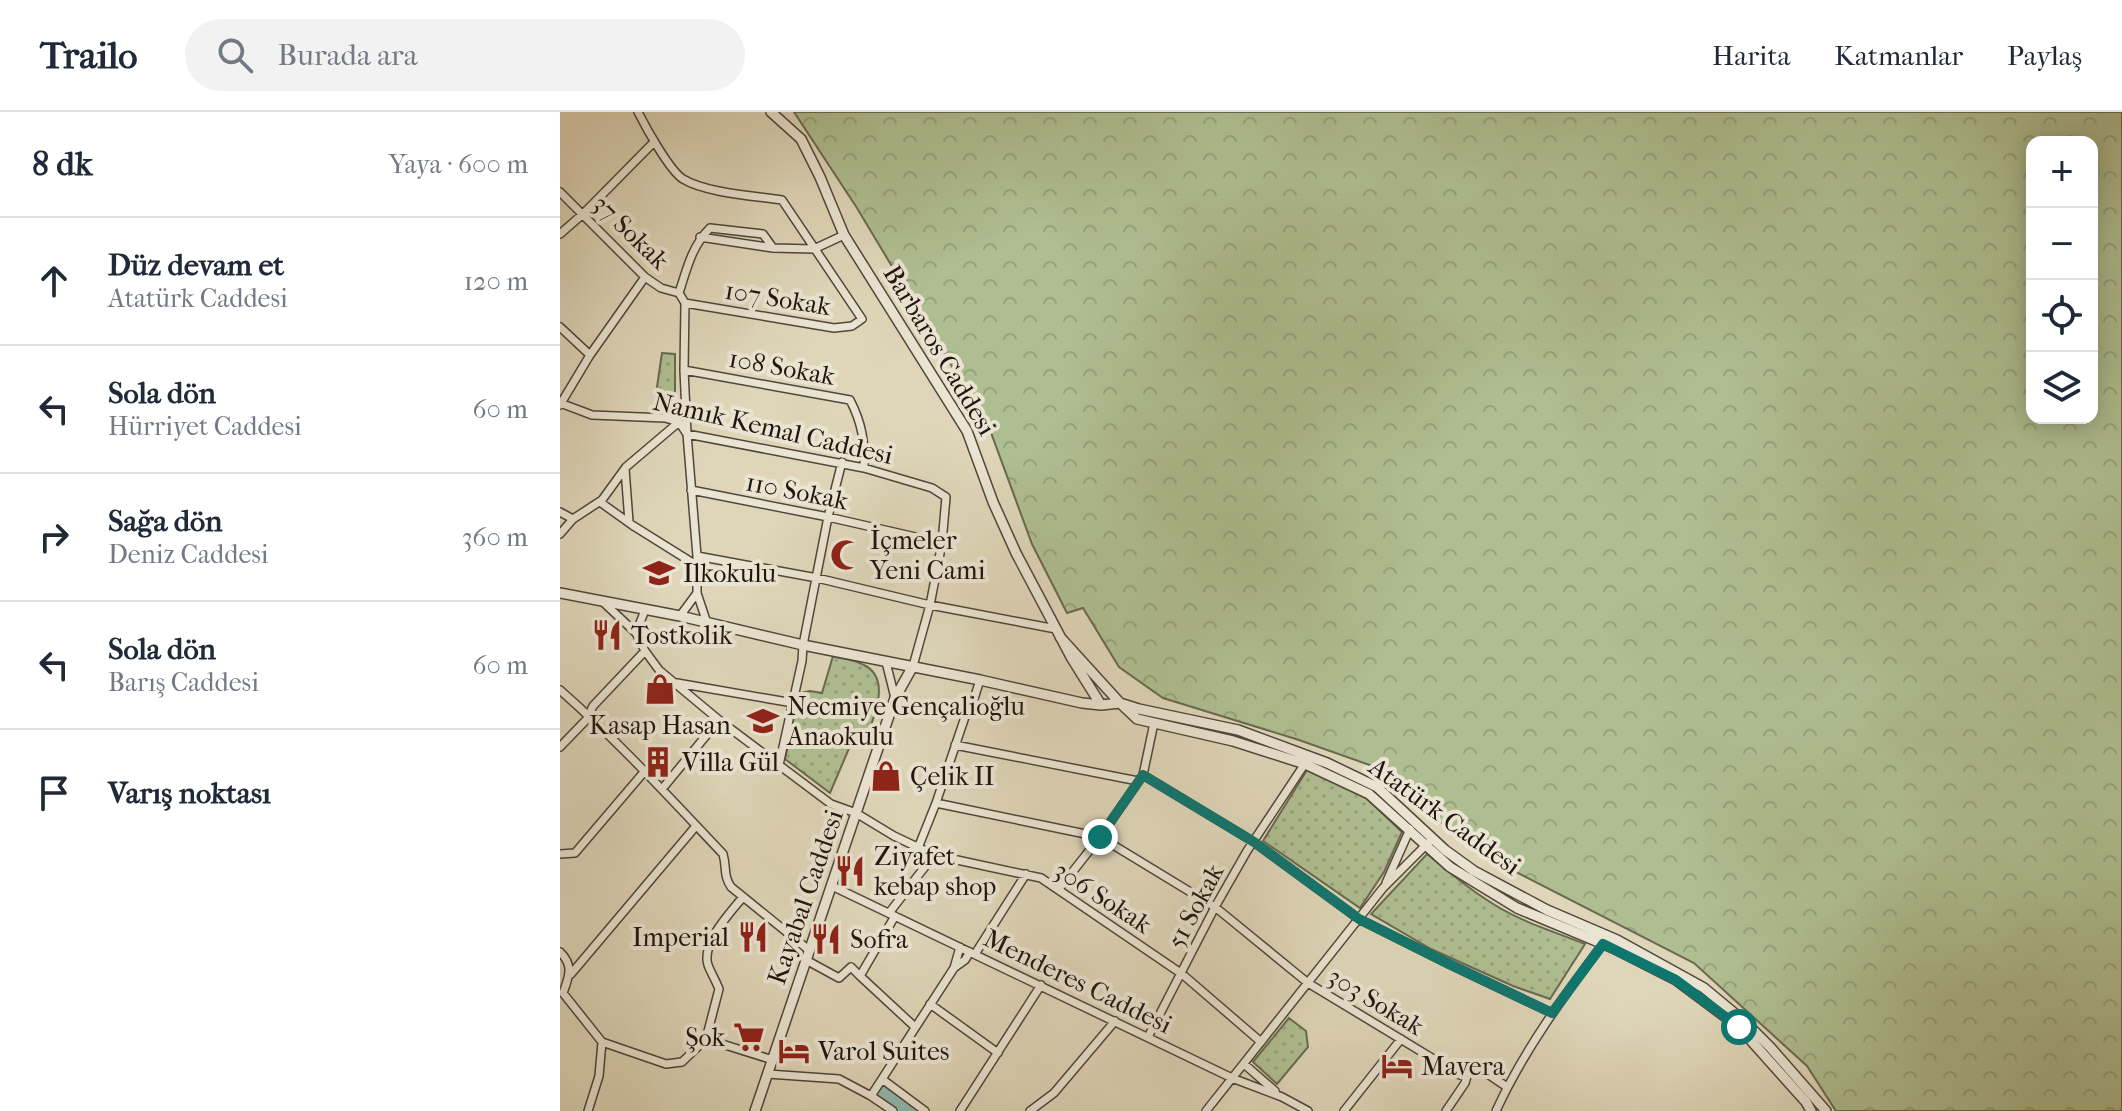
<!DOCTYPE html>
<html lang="tr">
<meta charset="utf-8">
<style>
body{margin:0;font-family:"IM FELL French Canon",serif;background:#f2f2f3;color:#1f2937}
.controls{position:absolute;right:24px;top:24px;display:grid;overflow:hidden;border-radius:16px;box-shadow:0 4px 20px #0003}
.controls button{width:72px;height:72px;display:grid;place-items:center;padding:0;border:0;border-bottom:2px solid #e0e1e3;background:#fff;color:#1f2937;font:40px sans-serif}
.stop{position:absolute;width:24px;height:24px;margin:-18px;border:6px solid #0f766e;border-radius:50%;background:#fff}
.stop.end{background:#0f766e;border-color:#fff;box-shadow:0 2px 8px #0008}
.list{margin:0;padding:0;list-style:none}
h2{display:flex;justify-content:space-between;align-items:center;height:104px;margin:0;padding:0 32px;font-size:34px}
h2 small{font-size:26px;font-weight:400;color:#747a83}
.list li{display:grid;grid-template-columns:52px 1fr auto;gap:24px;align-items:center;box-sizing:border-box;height:128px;padding:0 32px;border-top:2px solid #e0e1e3}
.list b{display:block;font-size:30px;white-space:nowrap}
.list p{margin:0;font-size:26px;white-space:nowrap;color:#747a83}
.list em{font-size:26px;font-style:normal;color:#747a83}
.icon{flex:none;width:44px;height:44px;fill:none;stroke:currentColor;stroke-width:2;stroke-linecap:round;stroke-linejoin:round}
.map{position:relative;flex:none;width:1562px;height:999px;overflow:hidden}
header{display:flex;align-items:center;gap:48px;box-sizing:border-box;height:112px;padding:0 40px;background:#fff;border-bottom:2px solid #e0e1e3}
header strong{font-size:38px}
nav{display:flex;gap:44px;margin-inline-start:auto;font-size:28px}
.search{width:560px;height:72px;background:#f2f2f3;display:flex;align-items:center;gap:20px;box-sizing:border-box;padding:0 28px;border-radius:44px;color:#747a83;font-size:30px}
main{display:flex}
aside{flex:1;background:#fff}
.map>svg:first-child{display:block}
.forest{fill:url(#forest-crowns);stroke:#686a50;stroke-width:2;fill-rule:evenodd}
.park{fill:url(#park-dots);stroke:#686a50;stroke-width:2}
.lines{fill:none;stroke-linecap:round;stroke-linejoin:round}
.river{stroke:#93b9af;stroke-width:16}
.minor-casing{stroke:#50463a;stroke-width:10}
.tertiary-casing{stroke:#50463a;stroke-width:12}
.minor{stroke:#eae4d2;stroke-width:7}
.tertiary{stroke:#eae4d2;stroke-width:9}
.route{stroke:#0f766e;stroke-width:10}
.labels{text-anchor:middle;stroke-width:8;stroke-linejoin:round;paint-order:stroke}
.street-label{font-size:26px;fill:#21160f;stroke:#eae4d2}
.poi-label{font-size:26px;fill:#21160f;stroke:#eae4d2;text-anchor:start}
</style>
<header>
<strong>Trailo</strong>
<div class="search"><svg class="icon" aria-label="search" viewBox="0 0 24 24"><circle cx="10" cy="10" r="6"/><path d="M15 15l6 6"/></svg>Burada ara</div>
<nav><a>Harita</a><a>Katmanlar</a><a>Paylaş</a></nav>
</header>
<main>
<aside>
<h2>8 dk<small>Yaya · 600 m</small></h2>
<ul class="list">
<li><svg class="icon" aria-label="ahead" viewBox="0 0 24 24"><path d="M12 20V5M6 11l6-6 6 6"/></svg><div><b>Düz devam et</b><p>Atatürk Caddesi</p></div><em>120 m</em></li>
<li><svg class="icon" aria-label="left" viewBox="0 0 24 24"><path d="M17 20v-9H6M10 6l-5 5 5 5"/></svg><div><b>Sola dön</b><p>Hürriyet Caddesi</p></div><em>60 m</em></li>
<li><svg class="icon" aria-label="right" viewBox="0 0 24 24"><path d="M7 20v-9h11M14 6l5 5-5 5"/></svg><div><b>Sağa dön</b><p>Deniz Caddesi</p></div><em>360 m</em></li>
<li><svg class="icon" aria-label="left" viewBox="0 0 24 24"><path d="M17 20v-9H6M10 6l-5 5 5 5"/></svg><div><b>Sola dön</b><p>Barış Caddesi</p></div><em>60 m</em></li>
<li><svg class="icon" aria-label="arrive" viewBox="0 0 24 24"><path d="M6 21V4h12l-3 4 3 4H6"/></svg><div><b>Varış noktası</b></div></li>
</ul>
</aside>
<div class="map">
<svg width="1562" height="999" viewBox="0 0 1562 999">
<defs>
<pattern id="forest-crowns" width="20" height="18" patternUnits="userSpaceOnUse" patternTransform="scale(2)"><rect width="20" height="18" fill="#afbe91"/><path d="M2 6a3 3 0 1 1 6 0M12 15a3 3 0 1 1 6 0" fill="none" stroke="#96a37c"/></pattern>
<pattern id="park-dots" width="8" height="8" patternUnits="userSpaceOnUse" patternTransform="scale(2)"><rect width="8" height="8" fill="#afbe91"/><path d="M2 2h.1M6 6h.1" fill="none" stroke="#96a37c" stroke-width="1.8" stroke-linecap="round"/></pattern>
</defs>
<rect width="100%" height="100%" fill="#dfd6b9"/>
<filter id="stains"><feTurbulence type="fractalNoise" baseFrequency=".0025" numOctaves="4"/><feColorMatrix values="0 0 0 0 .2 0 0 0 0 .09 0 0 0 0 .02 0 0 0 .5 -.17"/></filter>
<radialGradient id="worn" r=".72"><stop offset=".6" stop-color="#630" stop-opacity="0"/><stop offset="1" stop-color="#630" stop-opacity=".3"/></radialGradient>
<path class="forest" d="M234,0H1562V999H1276L1247,954L1134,851L913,738L818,656L739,628L603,586L559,555L523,496L507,501L472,432L430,318L297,96ZM1472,30H1532V306H1472Z"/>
<path class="park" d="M102,241L115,242V306L106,302H93Z
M273,544C283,547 295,548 304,553C333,567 312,609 305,630L296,634H290L270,681L225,647L238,586L241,581L250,579L262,581Z
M747,658L803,683L842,720L824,760L800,796L703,729Z
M867,742C887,758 906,775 927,788C956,808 992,819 1025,832L990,887L953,874L871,837L811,802Z
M729,906L746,919L748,935L717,972L693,950Z"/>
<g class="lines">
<path class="river" d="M323,979L348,999"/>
<defs>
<path id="minor" d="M78,0C86,16 110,59 123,67C146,81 195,84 222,88L302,207L292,214L274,216L125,191
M0,80L85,165L101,176L119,181
M0,122L24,101L94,30
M140,125L213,136L254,137L284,123
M0,215L30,243
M124,258L290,288C302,311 305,330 304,356
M0,291L32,303L105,306L119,310L127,322L304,356L372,376L386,385L382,431L370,493L353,554
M0,293L30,243L85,165
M65,357L69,410
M131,378L268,405L382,431
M40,390L72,413L136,453
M0,400L13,407
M0,422L13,407L42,388L66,355L119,310
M137,444L257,466L370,493L496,517
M42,489L76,521L85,539L99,558L159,608L271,692L296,701L334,724L374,743L481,766L622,862L701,930
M120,504L137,481
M147,511L137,481V444L127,322L124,258L125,191L119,181C127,156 132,134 150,116L203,122L213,136
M76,521L85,498
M326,550L335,586
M117,571L233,591
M0,578C58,629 110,686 163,742C167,756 163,763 171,775L250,839
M395,633L578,669
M0,635L27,607L33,594L85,539
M219,653L242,549L243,533L268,405L282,350
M583,663L694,730L799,807L889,852L992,901
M102,677L159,608
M376,691L540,725L655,795L748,871L900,963L922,958L947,975
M358,736L376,691L407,599L412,593L420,568
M0,742L15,741L84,660
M826,771L850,717
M272,774L672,966L722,985L748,999
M499,777L540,725L583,663L594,611
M329,801L374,743
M0,840C14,853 9,865 3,881L42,930L106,952L122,950L146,927L213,948
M415,842L466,762
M246,848L279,866L291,855L300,864L335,804
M394,856L405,848L410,840
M11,862L136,714
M300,864L355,915
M370,892L438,941
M588,925L655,795L687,739L746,650
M146,927L159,877C156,869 151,861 148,853C141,831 170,801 183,785
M684,952L715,979
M208,962L279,967L311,984L333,999
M322,967L365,999
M311,984L394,856L400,835
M28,999L39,964L42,930
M400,999L481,873
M470,999L494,981L555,909
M646,999L823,776L869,730
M784,999L841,927
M886,999L905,971L908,961
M936,999C964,938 1003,885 1043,832"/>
<path id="tertiary" d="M211,0L241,27L260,65L284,123L407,319L433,390L456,441L511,545L541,593
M0,481L120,504L243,533L420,568L522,591L541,593L560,591L577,607L673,629L745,652L809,682L890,755L957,796L1053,836L1116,868L1179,915L1246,990L1251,999
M500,525L560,591L579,597L678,618L767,651L817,675L885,738L914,759L987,798L1057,828L1144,876L1185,910L1210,935L1266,999
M195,999L335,586L353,554"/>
</defs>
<use href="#minor" class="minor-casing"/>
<use href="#tertiary" class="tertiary-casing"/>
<use href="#minor" class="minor"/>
<use href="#tertiary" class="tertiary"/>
</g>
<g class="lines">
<path class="route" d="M540,725L583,663L694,730L799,807L889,852L992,901L1043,832L1116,868L1179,915"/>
</g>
<defs>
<symbol id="mosque-bare" viewBox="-9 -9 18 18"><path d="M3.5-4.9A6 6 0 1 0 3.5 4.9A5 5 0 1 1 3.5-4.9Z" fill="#8f2418" stroke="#eae4d2" stroke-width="2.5" paint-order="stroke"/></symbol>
<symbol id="school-bare" viewBox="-9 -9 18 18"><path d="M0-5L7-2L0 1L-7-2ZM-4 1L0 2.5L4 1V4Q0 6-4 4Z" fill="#8f2418" stroke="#eae4d2" stroke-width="2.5" paint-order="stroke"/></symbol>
<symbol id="restaurant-bare" viewBox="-9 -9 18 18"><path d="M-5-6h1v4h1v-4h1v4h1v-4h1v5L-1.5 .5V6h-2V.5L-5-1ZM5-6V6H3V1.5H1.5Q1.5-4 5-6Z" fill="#8f2418" stroke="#eae4d2" stroke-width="2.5" paint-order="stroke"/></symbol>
<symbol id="shop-bare" viewBox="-9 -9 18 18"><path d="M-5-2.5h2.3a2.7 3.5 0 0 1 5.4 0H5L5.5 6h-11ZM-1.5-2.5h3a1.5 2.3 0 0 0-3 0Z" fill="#8f2418" stroke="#eae4d2" stroke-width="2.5" paint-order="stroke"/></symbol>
<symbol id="building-bare" viewBox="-9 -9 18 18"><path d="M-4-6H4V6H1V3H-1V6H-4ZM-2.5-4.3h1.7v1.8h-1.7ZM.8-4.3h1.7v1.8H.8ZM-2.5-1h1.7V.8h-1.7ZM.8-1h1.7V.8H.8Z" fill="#8f2418" stroke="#eae4d2" stroke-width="2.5" paint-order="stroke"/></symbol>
<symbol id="supermarket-bare" viewBox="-9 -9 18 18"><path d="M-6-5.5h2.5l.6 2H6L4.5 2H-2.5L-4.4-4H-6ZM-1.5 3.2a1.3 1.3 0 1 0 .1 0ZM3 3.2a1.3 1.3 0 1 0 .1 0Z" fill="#8f2418" stroke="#eae4d2" stroke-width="2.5" paint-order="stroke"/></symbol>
<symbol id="hotel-bare" viewBox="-9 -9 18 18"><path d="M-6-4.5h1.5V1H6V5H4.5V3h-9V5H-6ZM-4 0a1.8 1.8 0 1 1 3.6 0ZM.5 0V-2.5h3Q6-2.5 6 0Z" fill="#8f2418" stroke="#eae4d2" stroke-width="2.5" paint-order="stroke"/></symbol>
</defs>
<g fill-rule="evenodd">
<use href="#mosque-bare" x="264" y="421" width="44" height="44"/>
<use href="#school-bare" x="77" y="439" width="44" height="44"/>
<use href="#restaurant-bare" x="25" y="501" width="44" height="44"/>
<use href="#shop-bare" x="78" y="555" width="44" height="44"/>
<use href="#school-bare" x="181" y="587" width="44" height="44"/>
<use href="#building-bare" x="76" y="628" width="44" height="44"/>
<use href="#shop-bare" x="304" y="642" width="44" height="44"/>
<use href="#restaurant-bare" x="268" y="737" width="44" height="44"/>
<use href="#restaurant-bare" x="171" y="803" width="44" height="44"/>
<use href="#restaurant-bare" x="244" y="805" width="44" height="44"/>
<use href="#supermarket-bare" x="167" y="903" width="44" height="44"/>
<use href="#hotel-bare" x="212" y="917" width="44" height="44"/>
<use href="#hotel-bare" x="815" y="932" width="44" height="44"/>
</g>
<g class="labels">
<g class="street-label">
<text transform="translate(71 120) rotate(44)" y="9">37 Sokak</text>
<text transform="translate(218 186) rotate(9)" y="9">107 Sokak</text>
<text transform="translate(380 238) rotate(59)" y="9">Barbaros Caddesi</text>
<text transform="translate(222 255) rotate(10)" y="9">108 Sokak</text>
<text transform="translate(213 316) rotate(13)" y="9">Namık Kemal Caddesi</text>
<text transform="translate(237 379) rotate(11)" y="9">110 Sokak</text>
<text transform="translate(885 704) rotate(36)" y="9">Atatürk Caddesi</text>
<text transform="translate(245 785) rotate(-71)" y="9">Kayabal Caddesi</text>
<text transform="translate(543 785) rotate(33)" y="9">306 Sokak</text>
<text transform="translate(635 794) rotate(-62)" y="9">51 Sokak</text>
<text transform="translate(518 869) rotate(26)" y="9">Menderes Caddesi</text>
<text transform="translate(816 889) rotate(31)" y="9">303 Sokak</text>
</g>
<g class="poi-label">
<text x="310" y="437">İçmeler<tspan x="310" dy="30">Yeni Cami</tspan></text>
<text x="123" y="470">Ilkokulu</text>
<text x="71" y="532">Tostkolik</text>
<text x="227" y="603">Necmiye Gençalioğlu<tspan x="227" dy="30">Anaokulu</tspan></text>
<text x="100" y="622" text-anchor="middle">Kasap Hasan</text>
<text x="122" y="659">Villa Gül</text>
<text x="350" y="673">Çelik II</text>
<text x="314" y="753">Ziyafet<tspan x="314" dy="30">kebap shop</tspan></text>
<text x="169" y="834" text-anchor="end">Imperial</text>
<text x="290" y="836">Sofra</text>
<text x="165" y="934" text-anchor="end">Şok</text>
<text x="258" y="948">Varol Suites</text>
<text x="861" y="963">Mavera</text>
</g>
</g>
<rect width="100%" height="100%" filter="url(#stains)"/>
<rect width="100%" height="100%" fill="url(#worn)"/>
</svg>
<div class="controls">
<button>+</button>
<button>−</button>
<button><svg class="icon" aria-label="locate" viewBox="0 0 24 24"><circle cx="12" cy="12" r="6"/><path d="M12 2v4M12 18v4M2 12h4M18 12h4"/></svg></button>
<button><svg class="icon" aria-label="layers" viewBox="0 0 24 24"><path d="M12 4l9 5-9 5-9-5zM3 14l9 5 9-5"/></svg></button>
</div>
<div class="stop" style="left:1179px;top:915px"></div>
<div class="stop end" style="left:540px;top:725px"></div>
</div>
</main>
